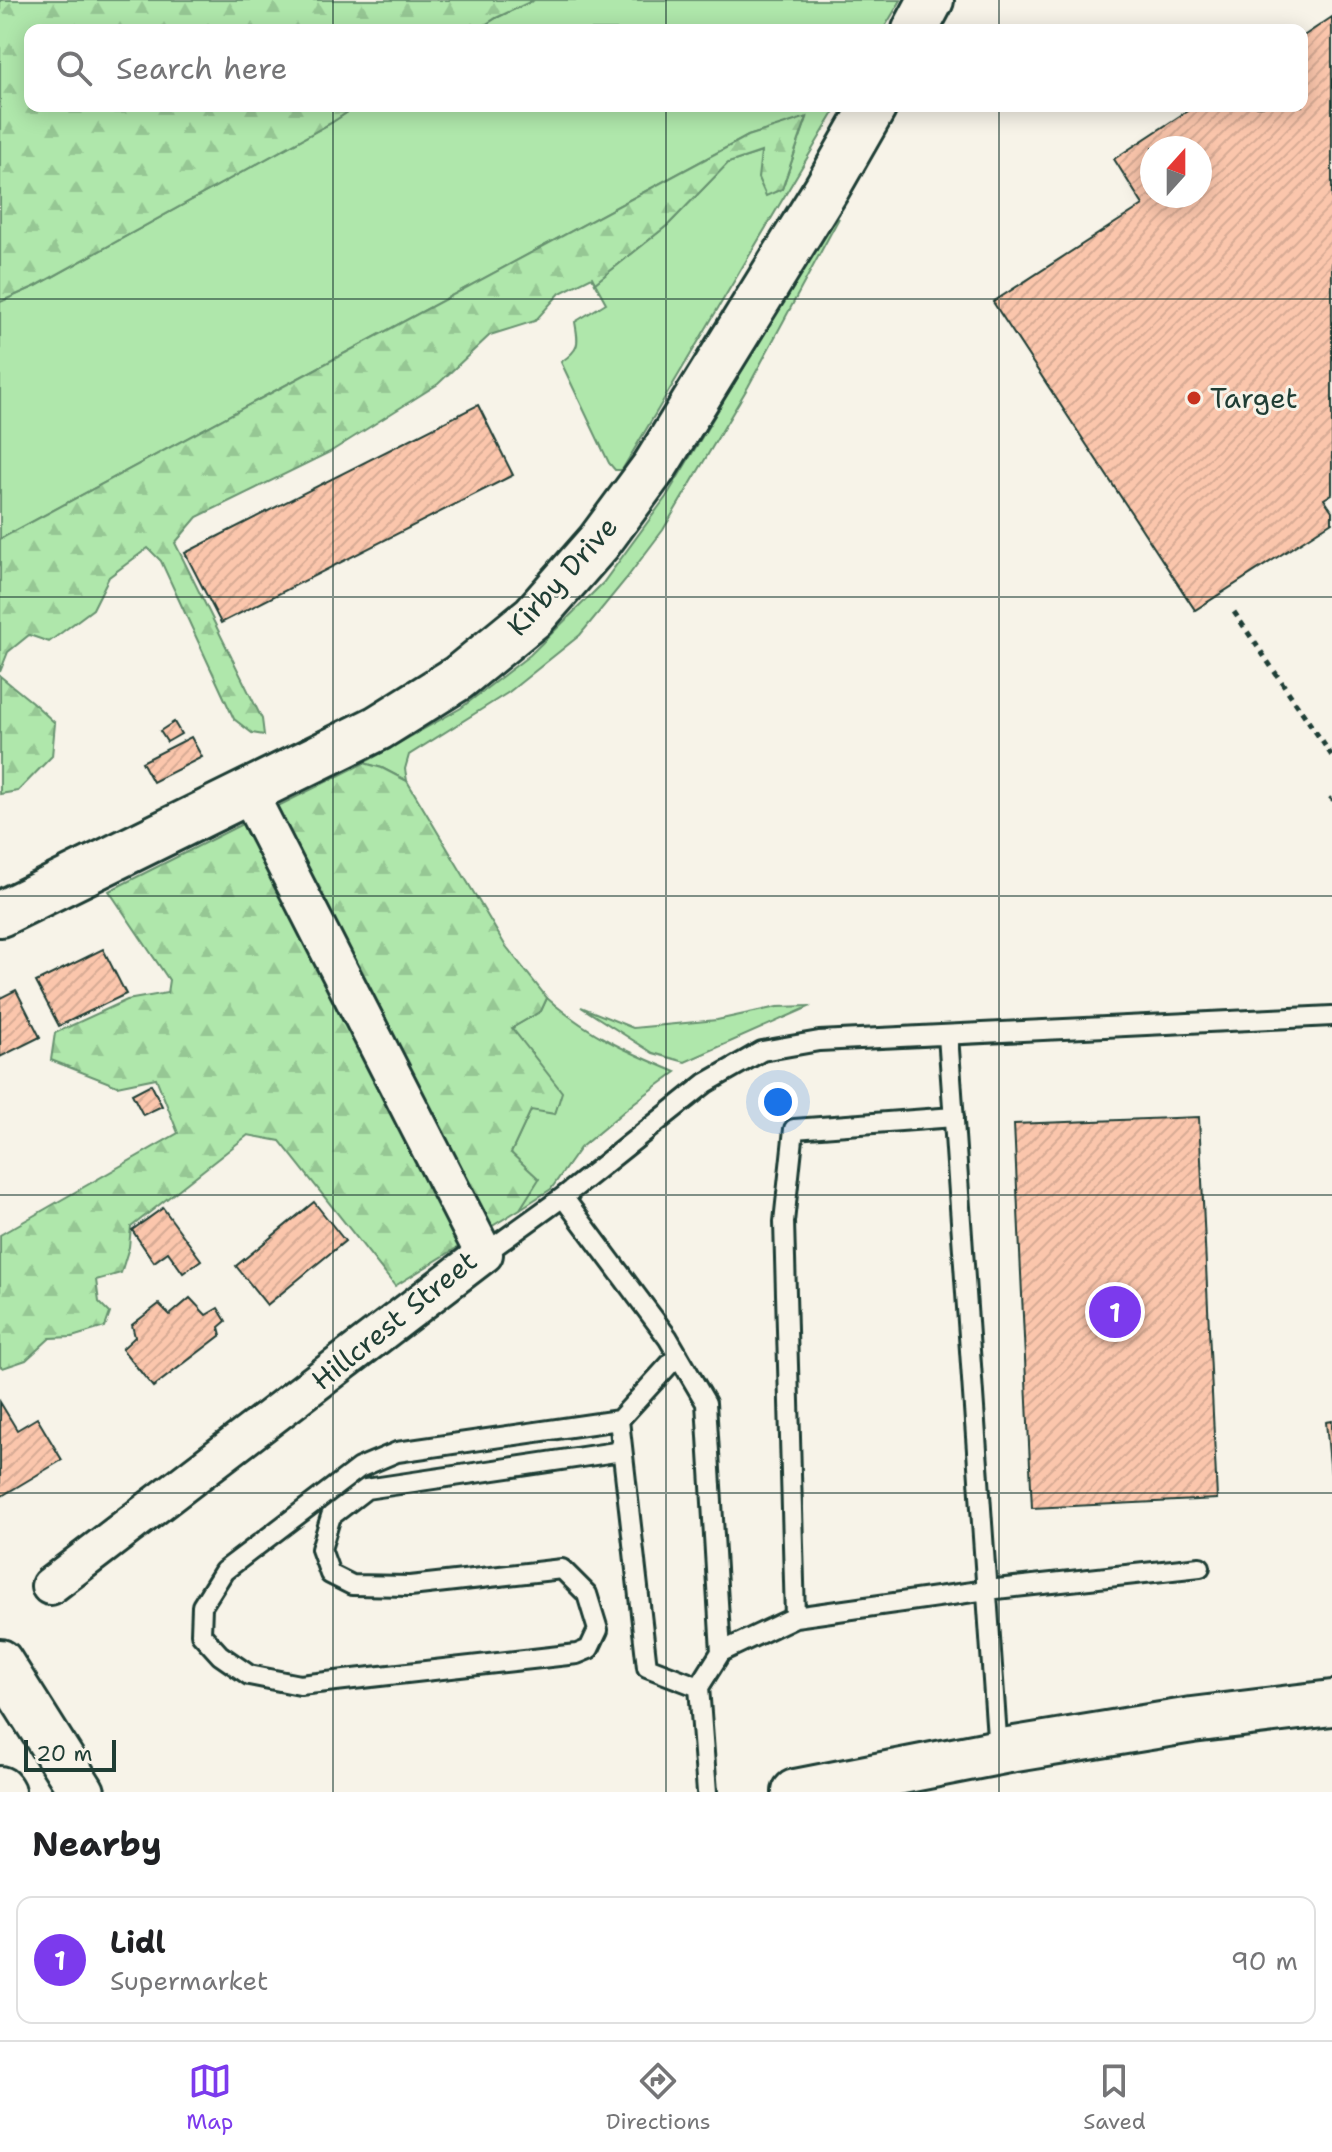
<!DOCTYPE html>
<style>
body{margin:0;font-family:"Shantell Sans",sans-serif;background:#f2f2f2;color:#202124}
.compass{position:absolute;left:1140px;top:136px;width:72px;height:72px;border-radius:50%;background:#fff;box-shadow:0 4px 20px #0003;rotate:21deg}
.scale{position:absolute;left:24px;bottom:20px;width:92px;box-sizing:border-box;padding-left:8px;border:4px solid #1f3d34;border-top:0;font-size:22px;line-height:28px;white-space:nowrap;color:#1f3d34;-webkit-text-stroke:6px #f7f3e8;paint-order:stroke}
.you{position:absolute;left:778px;top:1102px;width:28px;height:28px;margin:-20px;border:6px solid #fff;border-radius:50%;background:#1a73e8;box-shadow:0 0 0 12px #1a73e833}
.badge{display:grid;place-items:center;width:52px;height:52px;border-radius:50%;background:#7c3aed;color:#fff;font-size:26px;font-weight:700}
.pin{position:absolute;translate:-50% -50%;border:4px solid #fff;box-shadow:0 2px 8px #0006}
.list{margin:0;padding:0;list-style:none}
h2{display:flex;justify-content:space-between;align-items:center;height:104px;margin:0;padding:0 32px;font-size:34px}
h2 small{font-size:26px;font-weight:400;color:#757577}
.list li{display:grid;grid-template-columns:52px 1fr auto;gap:24px;align-items:center;box-sizing:border-box;height:128px;margin:0 16px 16px;padding:0 16px;border:2px solid #e0e0e0;border-radius:16px}
.list b{display:block;font-size:30px;white-space:nowrap}
.list p{margin:0;font-size:26px;white-space:nowrap;color:#757577}
.list em{font-size:26px;font-style:normal;color:#757577}
.icon{flex:none;width:44px;height:44px;fill:none;stroke:currentColor;stroke-width:2;stroke-linecap:round;stroke-linejoin:round}
.map{position:relative;flex:none;width:1332px;height:1792px;overflow:hidden}
.search{position:absolute;background:#fff;box-shadow:0 4px 20px #0003;left:24px;right:24px;top:24px;height:88px;display:flex;align-items:center;gap:20px;box-sizing:border-box;padding:0 28px;border-radius:16px;color:#757577;font-size:30px}
.sheet{height:248px;background:#fff}
nav{display:flex;justify-content:space-around;align-items:center;box-sizing:border-box;height:112px;border-top:2px solid #e0e0e0;background:#fff;font-size:22px;color:#757577}
nav a{display:grid;justify-items:center;gap:4px}
nav .on{color:#7c3aed}
.map>svg:first-child{display:block}
.grass{fill:#afe7ab;stroke:#679270;stroke-width:2}
.forest{fill:url(#forest-firs);stroke:#679270;stroke-width:2}
.building{fill:url(#building-hatch);stroke:#1f3d34;stroke-width:2;fill-rule:evenodd}
.lines{fill:none;stroke-linecap:round;stroke-linejoin:round}
.service-casing{stroke:#1f3d34;stroke-width:24}
.minor-casing{stroke:#1f3d34;stroke-width:42}
.tertiary-casing{stroke:#1f3d34;stroke-width:50}
.trunk-casing{stroke:#1f3d34;stroke-width:50}
.path{stroke:#1f3d34;stroke-width:5;stroke-dasharray:6 6;stroke-linecap:butt}
.service{stroke:#f7f3e8;stroke-width:18}
.minor{stroke:#f7f3e8;stroke-width:36}
.tertiary{stroke:#f7f3e8;stroke-width:44}
.trunk{stroke:#f7f3e8;stroke-width:44}
.grid{fill:none;stroke:#1f3d34;stroke-width:2;stroke-opacity:0.55}
.poi-dot{fill:#c8321e;stroke:#f7f3e8;stroke-width:3}
.labels{text-anchor:middle;stroke-width:6;stroke-linejoin:round;paint-order:stroke}
.poi-label{font-size:28px;fill:#1f3d34;stroke:#f7f3e8;text-anchor:start}
.street-label{font-size:28px;fill:#1f3d34;stroke:#f7f3e8}
</style>
<div class="map">
<svg width="1332" height="1792" viewBox="0 0 1332 1792">
<defs>
<pattern id="forest-firs" width="22" height="20" patternUnits="userSpaceOnUse" patternTransform="scale(2)"><rect width="22" height="20" fill="#afe7ab"/><path d="M5 1l3.5 6h-7zM16 11l3.5 6h-7z" fill="#96c794"/></pattern>
<pattern id="building-hatch" width="6" height="6" patternUnits="userSpaceOnUse" patternTransform="scale(2)"><rect width="6" height="6" fill="#fbc6ac"/><path d="M-1 1l2-2M0 6l6-6M5 7l2-2" fill="none" stroke="#d7ab95"/></pattern>
</defs>
<rect width="100%" height="100%" fill="#f7f3e8"/>
<filter id="ink" filterUnits="userSpaceOnUse"><feTurbulence type="fractalNoise" baseFrequency=".0125" numOctaves="2"/><feDisplacementMap in="SourceGraphic" scale="16" xChannelSelector="R" yChannelSelector="G"/><feConvolveMatrix kernelMatrix="1 2 1 2 8 2 1 2 1" color-interpolation-filters="sRGB"/></filter>
<g filter="url(#ink)">
<path class="grass" d="M534,0H901L883,30H477L496,18Z
M357,106H838L622,470H615L609,463L561,362C580,349 579,344 575,322L606,303L595,283L669,224L728,163L762,152L766,195L782,189L807,118L748,136L0,539V302L36,286L331,123Z
M839,218L748,387L663,530L626,579L580,635L509,692L409,755L405,769L407,781L382,768L364,763L461,708L530,655L603,583L666,497L827,229Z
M547,998C587,1034 628,1052 676,1072L635,1102L580,1148L551,1189L520,1209L538,1179L511,1153L531,1110L512,1028L541,1011Z
M811,1006L685,1062L653,1053L581,1007L633,1028L717,1020L777,1007Z"/>
<path class="forest" d="M0,0H534L496,18L477,30H30V106H357L331,123L36,286L0,302Z
M807,117L782,189L766,196L758,178L761,152L728,163L669,224L595,283L592,277L560,293L535,321L490,335L438,384L330,452L197,517L175,543L262,719L264,735L252,733L234,719L161,561L148,548L109,577L93,609L49,642L29,635L8,652L0,672V539L748,136Z
M0,676L32,702L55,723L52,756L18,791L0,794Z
M364,763L382,768L407,781L505,945L547,998L541,1011L512,1028L562,1092L555,1114L531,1110L511,1153L539,1179L520,1209L395,1286L280,1141L248,1135L131,1227L129,1247L121,1273L96,1280L99,1302L110,1313L105,1327L72,1337L50,1338L26,1360L3,1368L0,1366V1235L178,1133L156,1078L117,1086L51,1060L55,1033L127,1000L167,993L169,980L109,891Z"/>
<path class="building" d="M1332,17V494L1324,499L1332,511V522L1195,610L993,302L1143,205L1114,159L1195,106H1302V37ZM1152,148H1200V196H1152Z
M478,405L513,475L221,623L185,553Z
M174,722L181,734L167,742L160,731Z
M191,737L202,757L153,782L142,762Z
M103,949L126,994L59,1026L36,982Z
M16,990L40,1037L0,1057V998Z
M151,1084L162,1106L143,1115L132,1094Z
M1199,1117L1217,1499L1032,1508L1014,1124Z
M314,1202L345,1241L267,1305L236,1266Z
M163,1208L201,1260L183,1273L168,1252L154,1262L132,1230Z
M190,1298L206,1315L218,1308L226,1321L219,1327L221,1335L153,1387L122,1349L135,1337L132,1325L159,1304L170,1315Z
M0,1402L17,1430L37,1418L62,1460L0,1497Z
M1332,1421V1485L1326,1422Z"/>
<g class="lines">
<defs>
<path id="service" d="M948,1035L998,1752
M563,1197L668,1338L706,1403L721,1652L699,1687L707,1792
M484,1254L563,1197L706,1083L762,1051L819,1041L1332,1016
M678,1355L619,1420L647,1667L699,1687
M619,1420L397,1452L359,1468L224,1571L202,1606L201,1634L220,1655L249,1675L300,1685L577,1654L589,1649L598,1630L587,1594L562,1569L410,1586L352,1585L330,1574L321,1549L331,1516L366,1489L622,1451
M795,1617L784,1222L794,1129L954,1117
M721,1652L795,1617L987,1590L1200,1567"/>
<path id="minor" d="M50,1586L484,1254L248,792"/>
<path id="tertiary" d="M915,30L931,0
M0,914L378,728L458,678L534,616L599,542L655,466L827,188L874,106
M0,1662L82,1792
M0,1789L2,1792"/>
<path id="trunk" d="M795,1792L1009,1750L1192,1720L1332,1703"/>
</defs>
<use href="#service" class="service-casing"/>
<use href="#minor" class="minor-casing"/>
<use href="#tertiary" class="tertiary-casing"/>
<use href="#trunk" class="trunk-casing"/>
<path class="path" d="M1234,612L1332,756
M1330,800L1332,798"/>
<use href="#service" class="service"/>
<use href="#minor" class="minor"/>
<use href="#tertiary" class="tertiary"/>
<use href="#trunk" class="trunk"/>
</g>
</g>
<path class="grid" d="M333,0V30M666,0V30M999,0V30M333,106V1792M666,106V1792M999,106V1792M0,299H1332M0,597H1332M0,896H1332M0,1195H1332M0,1493H1332"/>
<circle class="poi-dot" cx="1194" cy="398" r="8"/>
<g class="labels">
<g class="poi-label">
<text x="1210" y="408">Target</text>
</g>
<g class="street-label">
<text transform="translate(562 576) rotate(-48)" y="10">Kirby Drive</text>
<text transform="translate(394 1320) rotate(-39)" y="10">Hillcrest Street</text>
</g>
</g>
</svg>
<svg class="compass" viewBox="-18 -18 36 36"><path d="M0-13l5 13h-10z" fill="#e53935"/><path d="M0 13l5-13h-10z" fill="#757577"/></svg>
<div class="scale">20 m</div>
<div class="you"></div>
<div class="pin badge" style="left:1115px;top:1312px">1</div>
<div class="search"><svg class="icon" aria-label="search" viewBox="0 0 24 24"><circle cx="10" cy="10" r="6"/><path d="M15 15l6 6"/></svg>Search here</div>
</div>
<section class="sheet">
<h2>Nearby<small></small></h2>
<ul class="list">
<li><span class="badge">1</span><div><b>Lidl</b><p>Supermarket</p></div><em>90 m</em></li>
</ul>
</section>
<nav>
<a class="on"><svg class="icon" aria-label="map" viewBox="0 0 24 24"><path d="M3 6l6-2 6 2 6-2v14l-6 2-6-2-6 2zM9 4v14M15 6v14"/></svg>Map</a>
<a><svg class="icon" aria-label="directions" viewBox="0 0 24 24"><path d="M12 3l9 9-9 9-9-9zM9 14v-3h6M13 9l2 2-2 2"/></svg>Directions</a>
<a><svg class="icon" aria-label="saved" viewBox="0 0 24 24"><path d="M7 4h10v16l-5-4-5 4z"/></svg>Saved</a>
</nav>
